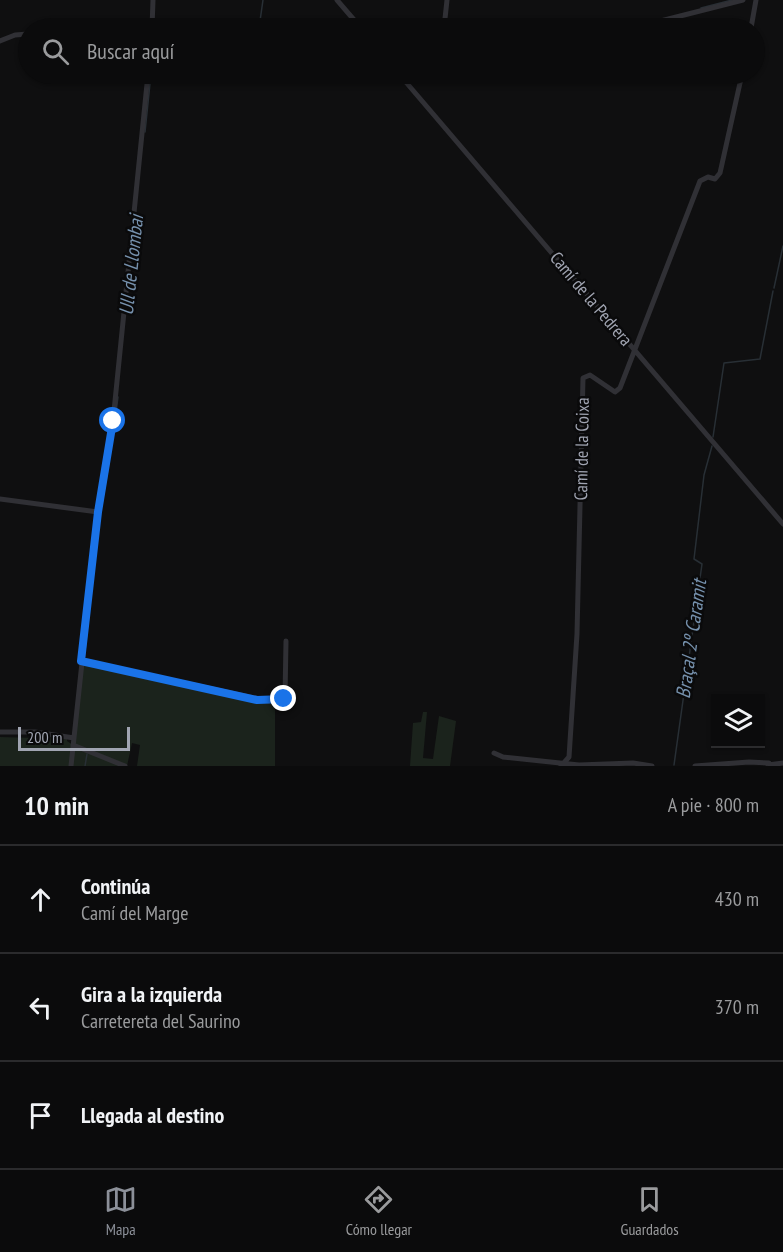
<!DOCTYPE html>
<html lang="es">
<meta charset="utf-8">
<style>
body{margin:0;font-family:"PT Sans Narrow",sans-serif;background:#141415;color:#f1f3f6}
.controls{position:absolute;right:18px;bottom:18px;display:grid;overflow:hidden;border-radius:0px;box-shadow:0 2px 4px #0004}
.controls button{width:54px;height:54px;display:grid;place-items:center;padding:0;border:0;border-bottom:2px solid #2b2b2d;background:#0b0b0c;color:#f1f3f6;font:30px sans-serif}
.scale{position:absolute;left:18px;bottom:15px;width:112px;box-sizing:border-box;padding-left:6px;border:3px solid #a0a4b1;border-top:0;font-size:16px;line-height:21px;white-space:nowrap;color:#a0a4b1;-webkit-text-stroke:4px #0a0a0b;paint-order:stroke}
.stop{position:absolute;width:18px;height:18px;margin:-14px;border:4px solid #1a73e8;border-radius:50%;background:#fff}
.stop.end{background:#1a73e8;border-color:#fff;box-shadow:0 2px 6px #0008}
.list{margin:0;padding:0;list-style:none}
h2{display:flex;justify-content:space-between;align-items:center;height:78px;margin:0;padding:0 24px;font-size:26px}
h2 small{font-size:20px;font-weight:400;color:#9a9b9d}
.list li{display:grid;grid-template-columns:39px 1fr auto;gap:18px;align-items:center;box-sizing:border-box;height:108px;padding:0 24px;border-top:2px solid #2b2b2d}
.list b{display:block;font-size:22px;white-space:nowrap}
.list p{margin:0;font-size:20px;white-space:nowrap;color:#9a9b9d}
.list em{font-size:20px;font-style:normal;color:#9a9b9d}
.icon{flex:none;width:33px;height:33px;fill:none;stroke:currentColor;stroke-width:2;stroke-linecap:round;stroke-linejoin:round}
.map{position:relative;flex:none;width:783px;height:766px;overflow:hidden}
.search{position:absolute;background:#0b0b0c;box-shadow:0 2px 4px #0004;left:18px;right:18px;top:18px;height:66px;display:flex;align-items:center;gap:15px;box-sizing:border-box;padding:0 21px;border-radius:33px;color:#9a9b9d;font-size:22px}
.sheet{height:402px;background:#0b0b0c}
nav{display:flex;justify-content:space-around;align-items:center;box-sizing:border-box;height:84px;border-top:2px solid #2b2b2d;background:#0b0b0c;font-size:16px;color:#9a9b9d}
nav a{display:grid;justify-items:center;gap:3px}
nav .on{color:#8c9099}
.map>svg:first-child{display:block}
.green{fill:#1b231c}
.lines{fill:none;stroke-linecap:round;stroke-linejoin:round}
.stream{stroke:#282f35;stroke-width:1.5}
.minor{stroke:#303035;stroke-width:5}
.route{stroke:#1a73e8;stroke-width:8}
.labels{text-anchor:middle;stroke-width:5;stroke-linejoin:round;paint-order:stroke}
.street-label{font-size:18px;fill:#a0a4b1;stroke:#0a0a0b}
.water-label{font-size:20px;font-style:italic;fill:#7691ad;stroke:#0a0a0b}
</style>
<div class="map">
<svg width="783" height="766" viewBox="0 0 783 766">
<rect width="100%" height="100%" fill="#0f0f10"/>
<path class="green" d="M81,661L275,701V766H137L140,745L132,743L127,766H0V737L36,738L37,734L67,738V741L73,745Z
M423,712H427L423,758L433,759L439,716L456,721L450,766H410L413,723L421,722Z"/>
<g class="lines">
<path class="stream" d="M701,8L732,0
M259,28L263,0
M644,28L673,23
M145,132L151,74
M132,258L134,236
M774,288L783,246
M713,437L724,363L760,359L773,291
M110,457L118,397
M102,504L109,463
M100,520L101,509
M674,765L702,564L694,559L704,475L712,446
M85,766L87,754"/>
<path class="minor" d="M337,0L361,28
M152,28L153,0
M444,28L447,0
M633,28L743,0
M751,28L756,0
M0,41L15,35L28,34
M399,74L783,524
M0,499L98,512
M81,661L269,701L285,697L286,641
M0,732H35L74,738
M73,745L125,766
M494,753L503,757L579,765L633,763L652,766
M768,765L783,763
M71,766L98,512L113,421L148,74
M561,766L569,757L577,634L583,378L590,375L615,392L620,388L700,181L708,177L715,179L720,173L742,74
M695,766L749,762L769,763"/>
</g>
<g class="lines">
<path class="route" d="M113,421L98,512L81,661L257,700L284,699"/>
</g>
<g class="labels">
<g class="street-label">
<text transform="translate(591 299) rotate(50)" y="6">Camí de la Pedrera</text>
<text transform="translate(582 449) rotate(-89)" y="6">Camí de la Coixa</text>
</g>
<g class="water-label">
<text transform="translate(131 265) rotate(-84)" y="7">Ull de Llombai</text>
<text transform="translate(691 639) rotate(-82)" y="7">Braçal 2º Caramit</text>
</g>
</g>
</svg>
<div class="controls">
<button><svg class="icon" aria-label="layers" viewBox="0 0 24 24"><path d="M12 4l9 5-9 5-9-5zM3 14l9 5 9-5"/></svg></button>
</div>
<div class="scale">200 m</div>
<div class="stop" style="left:113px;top:421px"></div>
<div class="stop end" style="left:284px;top:699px"></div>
<div class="search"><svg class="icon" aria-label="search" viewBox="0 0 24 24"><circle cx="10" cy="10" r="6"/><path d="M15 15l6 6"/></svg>Buscar aquí</div>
</div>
<section class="sheet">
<h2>10 min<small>A pie · 800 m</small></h2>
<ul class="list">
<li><svg class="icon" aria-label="ahead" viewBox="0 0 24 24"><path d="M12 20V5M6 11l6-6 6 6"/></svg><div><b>Continúa</b><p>Camí del Marge</p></div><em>430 m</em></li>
<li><svg class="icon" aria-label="left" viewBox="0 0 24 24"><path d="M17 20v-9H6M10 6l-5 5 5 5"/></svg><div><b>Gira a la izquierda</b><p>Carretereta del Saurino</p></div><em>370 m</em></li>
<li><svg class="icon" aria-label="arrive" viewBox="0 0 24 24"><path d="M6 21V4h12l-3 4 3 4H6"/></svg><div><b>Llegada al destino</b></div></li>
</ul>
</section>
<nav>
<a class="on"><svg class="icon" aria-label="map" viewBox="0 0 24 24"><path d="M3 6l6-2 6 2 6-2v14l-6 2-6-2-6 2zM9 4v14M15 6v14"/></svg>Mapa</a>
<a><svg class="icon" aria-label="directions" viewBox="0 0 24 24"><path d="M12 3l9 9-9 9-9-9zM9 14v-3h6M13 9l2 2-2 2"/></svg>Cómo llegar</a>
<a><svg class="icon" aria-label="saved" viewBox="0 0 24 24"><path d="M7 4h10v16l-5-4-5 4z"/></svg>Guardados</a>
</nav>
